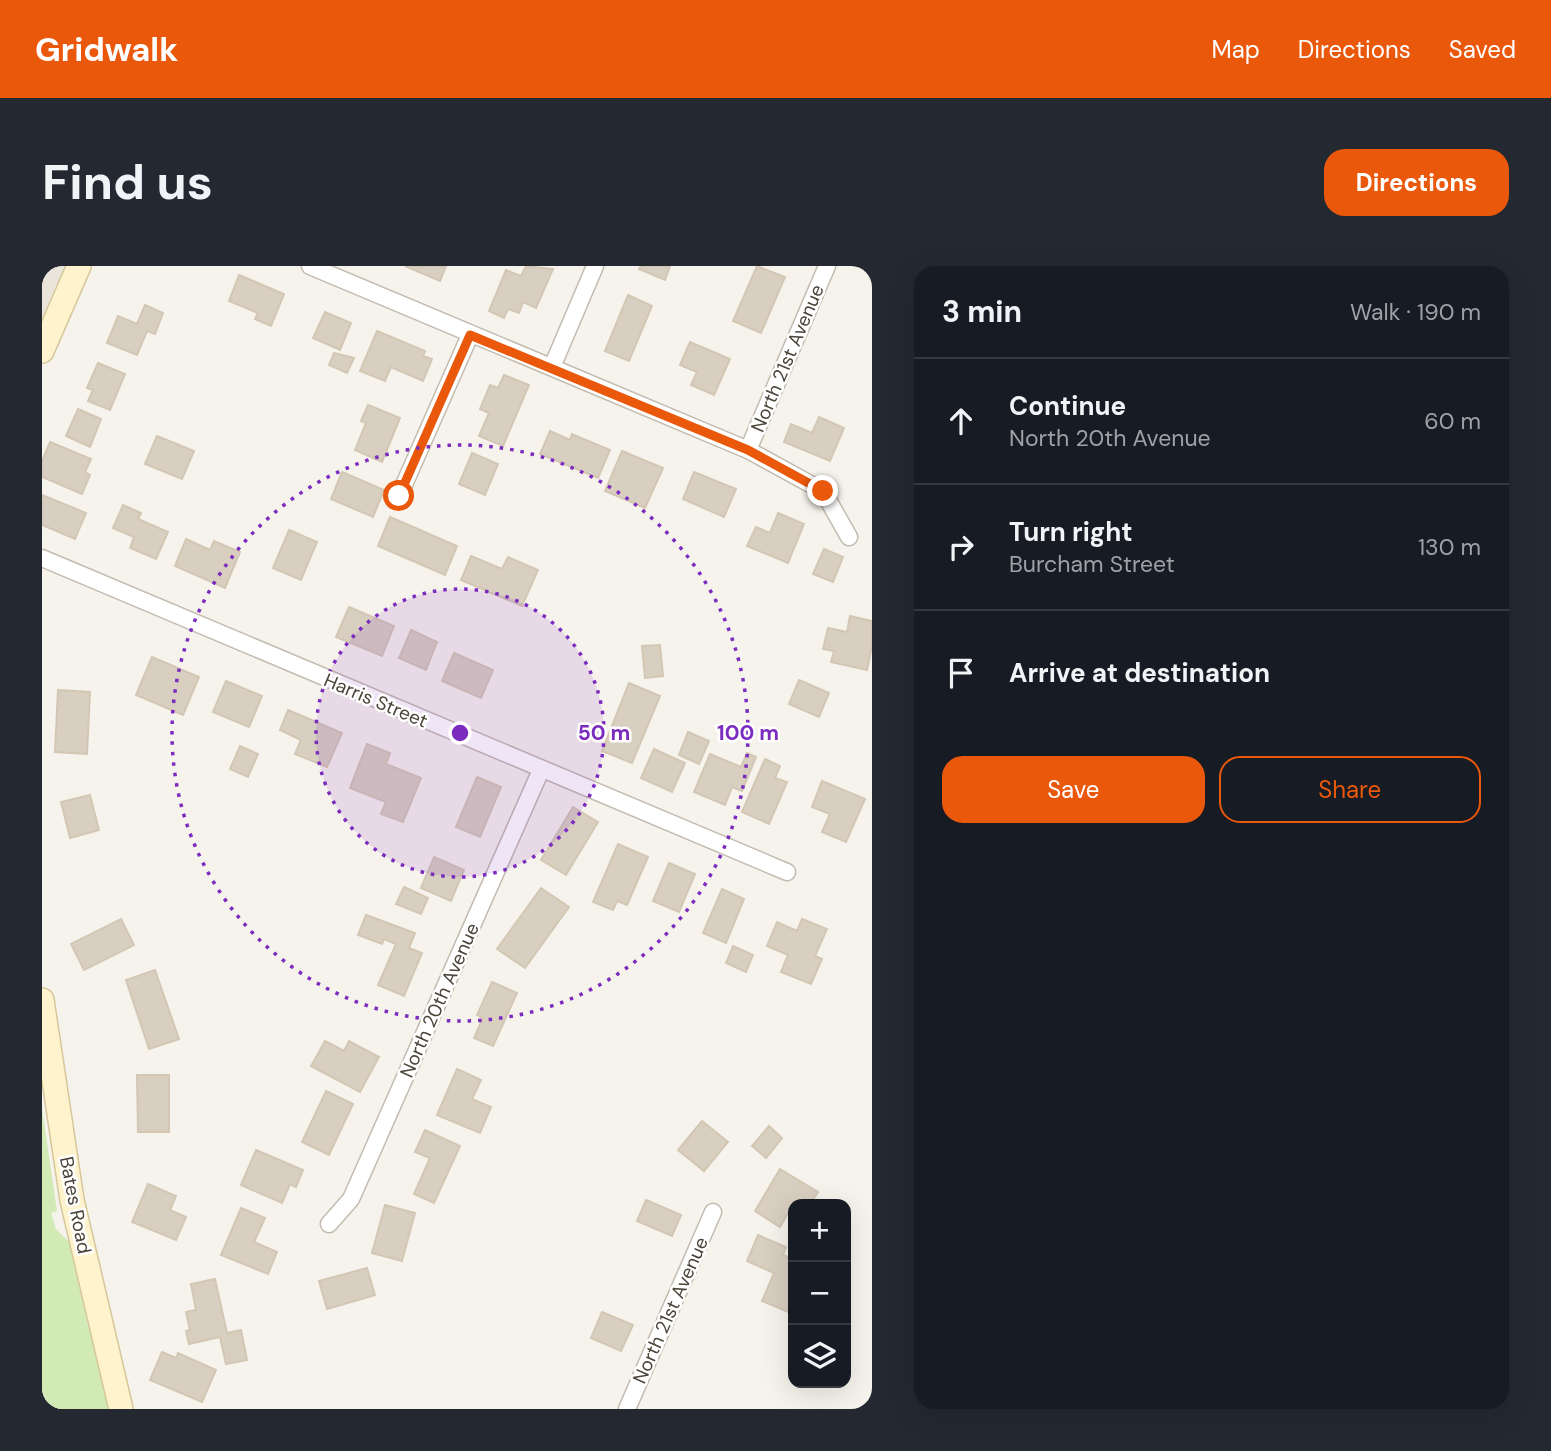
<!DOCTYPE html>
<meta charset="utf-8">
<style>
body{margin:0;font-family:"DM Sans",sans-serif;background:#242831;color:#f1f3f6}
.controls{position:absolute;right:21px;bottom:21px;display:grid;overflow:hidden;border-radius:14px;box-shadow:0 7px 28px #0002}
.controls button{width:63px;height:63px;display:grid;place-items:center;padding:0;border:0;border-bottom:2px solid #363941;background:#171b24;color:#f1f3f6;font:35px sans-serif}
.stop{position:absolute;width:21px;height:21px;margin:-16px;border:5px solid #ea580c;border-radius:50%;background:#fff}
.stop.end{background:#ea580c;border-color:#fff;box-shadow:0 2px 7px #0008}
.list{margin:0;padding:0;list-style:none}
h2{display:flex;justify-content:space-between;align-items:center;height:91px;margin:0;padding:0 28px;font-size:30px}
h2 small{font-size:23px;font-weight:400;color:#9ea1a6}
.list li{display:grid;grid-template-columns:46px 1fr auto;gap:21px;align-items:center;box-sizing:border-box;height:126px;padding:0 28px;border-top:2px solid #363941}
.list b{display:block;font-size:26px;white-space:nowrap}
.list p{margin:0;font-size:23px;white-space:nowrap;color:#9ea1a6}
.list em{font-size:23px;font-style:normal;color:#9ea1a6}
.actions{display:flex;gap:14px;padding:21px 28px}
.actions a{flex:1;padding:16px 0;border:2px solid #ea580c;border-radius:21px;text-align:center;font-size:24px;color:#ea580c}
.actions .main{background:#ea580c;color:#fff}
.icon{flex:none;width:38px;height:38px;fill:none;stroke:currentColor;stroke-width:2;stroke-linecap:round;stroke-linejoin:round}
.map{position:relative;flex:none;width:830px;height:1143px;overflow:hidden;border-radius:21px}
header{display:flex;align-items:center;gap:42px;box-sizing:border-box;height:98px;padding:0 35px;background:#ea580c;color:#fff}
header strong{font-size:33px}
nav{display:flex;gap:38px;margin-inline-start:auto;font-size:24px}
.intro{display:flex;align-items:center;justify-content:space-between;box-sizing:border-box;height:168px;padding:0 42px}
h1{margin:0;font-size:49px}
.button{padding:18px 32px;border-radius:21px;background:#ea580c;color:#fff;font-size:24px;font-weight:700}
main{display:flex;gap:42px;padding:0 42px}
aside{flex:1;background:#171b24;border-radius:21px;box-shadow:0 7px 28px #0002}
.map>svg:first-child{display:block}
.residential{fill:#eae5da}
.green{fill:#d2eab5}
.building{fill:#d8cfc1;stroke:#d3c7b4;stroke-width:2}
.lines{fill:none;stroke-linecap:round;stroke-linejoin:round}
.street-casing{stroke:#c2bbae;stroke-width:19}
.secondary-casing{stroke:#d6c79b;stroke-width:26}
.street{stroke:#fff;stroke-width:16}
.secondary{stroke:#fff3cd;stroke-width:23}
.route{stroke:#ea580c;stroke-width:9}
.ring{fill:none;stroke:#7b2cbf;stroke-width:3.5;stroke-dasharray:3.5 7}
.labels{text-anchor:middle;stroke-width:5;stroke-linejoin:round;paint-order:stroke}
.street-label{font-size:19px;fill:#4b4439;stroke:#fff}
.centre{fill:#7b2cbf;stroke:#fff;stroke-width:3.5}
.ring-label{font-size:21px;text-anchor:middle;font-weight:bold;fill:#7b2cbf;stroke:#fff;stroke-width:5;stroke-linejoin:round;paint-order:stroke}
</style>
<header>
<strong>Gridwalk</strong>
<nav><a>Map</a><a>Directions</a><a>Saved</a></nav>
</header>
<div class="intro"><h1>Find us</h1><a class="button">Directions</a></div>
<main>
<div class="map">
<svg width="830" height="1143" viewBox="0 0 830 1143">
<rect width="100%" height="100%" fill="#f6f3ec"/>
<path class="residential" d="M0,0H25L0,58Z"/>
<path class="green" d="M0,842L15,945L9,947L14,963L42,991L50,1030L44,1044V1052L46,1060L68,1083L71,1143H0Z"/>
<path class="building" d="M363,0H404L398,15Z
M484,0L511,3L494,42L481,36L477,47L466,43L462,52L447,45L464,4L479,10Z
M599,0H628L623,14L597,3Z
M715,0L743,11L719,67L691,55Z
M197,9L242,28L229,60L213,53L216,47L187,35Z
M586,29L610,40L587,95L563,85Z
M103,39L121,47L113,68L105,65L95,89L65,77L76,50L95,58Z
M283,46L309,57L298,84L271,72Z
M335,65L383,85L381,90L390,93L381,115L349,101L343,115L318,105Z
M648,76L688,93L672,129L649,119L655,106L638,99Z
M292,87L312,92L305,107L287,99Z
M56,97L83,108L68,144L46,135L51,124L45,122Z
M462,109L487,119L461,180L437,170L447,147L438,143L448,119L456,122Z
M326,139L358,152L340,196L313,184L324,157L319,155Z
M36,143L59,153L48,181L24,170Z
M777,151L802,162L788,195L742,176L749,158L770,167Z
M508,165L528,174L530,168L568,184L556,212L498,188Z
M115,170L152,185L140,213L103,198Z
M8,176L49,193L43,206L48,209L40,228L0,211V195Z
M580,185L621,202L603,242L563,225Z
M430,187L456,198L443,229L417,218Z
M300,206L342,224L331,251L289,233Z
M652,206L694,223L682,251L641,233Z
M0,229L44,247L33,273L0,259Z
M81,239L99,247L96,253L126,266L114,293L88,282L92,271L71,262Z
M736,247L762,258L746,297L705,280L714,261L728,267Z
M348,251L415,280L403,309L336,280Z
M247,264L275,276L259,314L231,302Z
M144,273L168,284L172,275L198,286L183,322L133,300Z
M782,283L801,291L791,316L771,308Z
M429,290L460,303L466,291L496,304L480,340L419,314Z
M307,341L352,360L340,390L294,371Z
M808,350L830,355V380L825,404L789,396L792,385L781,383L786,362L805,366Z
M369,364L395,376L384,404L357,392Z
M618,379L621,410L603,412L600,380Z
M412,387L451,404L439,432L400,415Z
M110,391L157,411L141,449L94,429Z
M757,414L787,427L777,451L747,438Z
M184,415L220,430L207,461L171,446Z
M587,417L618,430L590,497L560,485Z
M16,424L48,426L45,488L13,486Z
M246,444L300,467L285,501L253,488L259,474L238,464Z
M646,466L667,475L657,498L637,489Z
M325,478L348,487L344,498L379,512L361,556L339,548L344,536L308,522Z
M198,480L216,488L206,511L188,503Z
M612,483L643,497L630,526L599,512Z
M705,487L714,491L700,525L690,521L683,539L652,526L668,488L699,501Z
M723,493L738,500L733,512L745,516L727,558L700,546Z
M435,511L459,521L438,571L414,561Z
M780,515L823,533L804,576L780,566L788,548L770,541Z
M48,529L57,564L28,572L19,536Z
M531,541L556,556L524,609L499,594Z
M576,578L606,591L585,639L575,635L571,644L551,636Z
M392,591L422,604L409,635L379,622Z
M627,597L653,608L637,646L611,635Z
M362,621L386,632L379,648L354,638Z
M499,622L527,641L483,702L455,683Z
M680,623L702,633L684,677L661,667Z
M324,649L373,667L367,682L380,687L362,730L336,719L354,678L342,673L340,678L316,669Z
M79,653L92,679L42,704L29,678Z
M760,653L785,663L773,690L780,693L769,718L739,706L746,689L725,680L735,656L755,665Z
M691,680L711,689L704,706L684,697Z
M113,704L137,773L107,783L84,714Z
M450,716L475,727L451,780L432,772L441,752L435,749Z
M283,775L302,785L307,775L337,791L318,826L269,800Z
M415,803L439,814L430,833L449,841L438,867L395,849Z
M95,809H127V866H96Z
M284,825L311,838L287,889L260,876Z
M660,855L686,876L662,905L636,884Z
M727,860L740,872L724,892L710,880Z
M383,864L418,880L392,937L372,928L388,892L373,886Z
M214,884L261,904L254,921L248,918L240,937L199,919Z
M738,903L776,926L768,938L752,937L738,961L713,945Z
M106,918L134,930L128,944L144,951L134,974L90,956Z
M604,934L639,949L630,970L595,955Z
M343,939L373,947L360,995L330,987Z
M199,942L223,952L212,976L235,986L226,1008L179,989Z
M716,969L744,981L741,989L751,993V1048L720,1035L732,1007L705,995Z
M325,1002L333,1029L285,1043L277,1015Z
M173,1013L185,1067L199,1064L205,1094L184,1098L178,1071L147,1078L144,1065L148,1064L144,1046L154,1044L149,1018Z
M560,1046L591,1059L579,1085L549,1072Z
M120,1086L134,1092L136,1087L174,1104L160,1136L108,1114Z"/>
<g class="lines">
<defs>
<path id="street" d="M268,0L706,184L781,225L807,271
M510,101L553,0
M706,184L785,0
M357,230L428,69
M0,292L745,606
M287,958L309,933L499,504
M585,1143L671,946"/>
<path id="secondary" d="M0,85L37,0
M0,734L30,934L79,1143"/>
</defs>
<use href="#street" class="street-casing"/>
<use href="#secondary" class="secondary-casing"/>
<use href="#street" class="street"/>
<use href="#secondary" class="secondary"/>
</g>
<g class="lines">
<path class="route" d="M357,230L428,69L706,184L781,225"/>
</g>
<circle cx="418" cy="467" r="144" fill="#7b2cbf" fill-opacity=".12"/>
<g class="ring">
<circle cx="418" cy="467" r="144"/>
<circle cx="418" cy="467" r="288"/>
</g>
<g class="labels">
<g class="street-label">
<text transform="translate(745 92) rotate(-67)" y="7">North 21st Avenue</text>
<text transform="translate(334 434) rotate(23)" y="7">Harris Street</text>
<text transform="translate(397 734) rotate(-66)" y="7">North 20th Avenue</text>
<text transform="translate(34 939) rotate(79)" y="7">Bates Road</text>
<text transform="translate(628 1044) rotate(-66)" y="7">North 21st Avenue</text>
</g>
</g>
<circle cx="418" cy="467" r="10" class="centre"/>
<g class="ring-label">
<text x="562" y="474">50 m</text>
<text x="706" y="474">100 m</text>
</g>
</svg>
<div class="controls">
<button>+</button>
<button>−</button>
<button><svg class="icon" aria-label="layers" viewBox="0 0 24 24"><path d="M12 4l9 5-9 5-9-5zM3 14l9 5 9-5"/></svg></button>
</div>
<div class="stop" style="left:357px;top:230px"></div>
<div class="stop end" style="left:781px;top:225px"></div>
</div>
<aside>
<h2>3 min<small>Walk · 190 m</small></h2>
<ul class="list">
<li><svg class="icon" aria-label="ahead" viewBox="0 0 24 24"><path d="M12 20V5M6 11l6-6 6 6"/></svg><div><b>Continue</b><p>North 20th Avenue</p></div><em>60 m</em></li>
<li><svg class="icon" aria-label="right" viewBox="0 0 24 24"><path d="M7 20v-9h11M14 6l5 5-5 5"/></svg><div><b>Turn right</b><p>Burcham Street</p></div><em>130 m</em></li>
<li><svg class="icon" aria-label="arrive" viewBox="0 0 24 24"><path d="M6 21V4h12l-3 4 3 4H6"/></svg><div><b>Arrive at destination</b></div></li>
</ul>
<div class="actions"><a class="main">Save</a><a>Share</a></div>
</aside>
</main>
